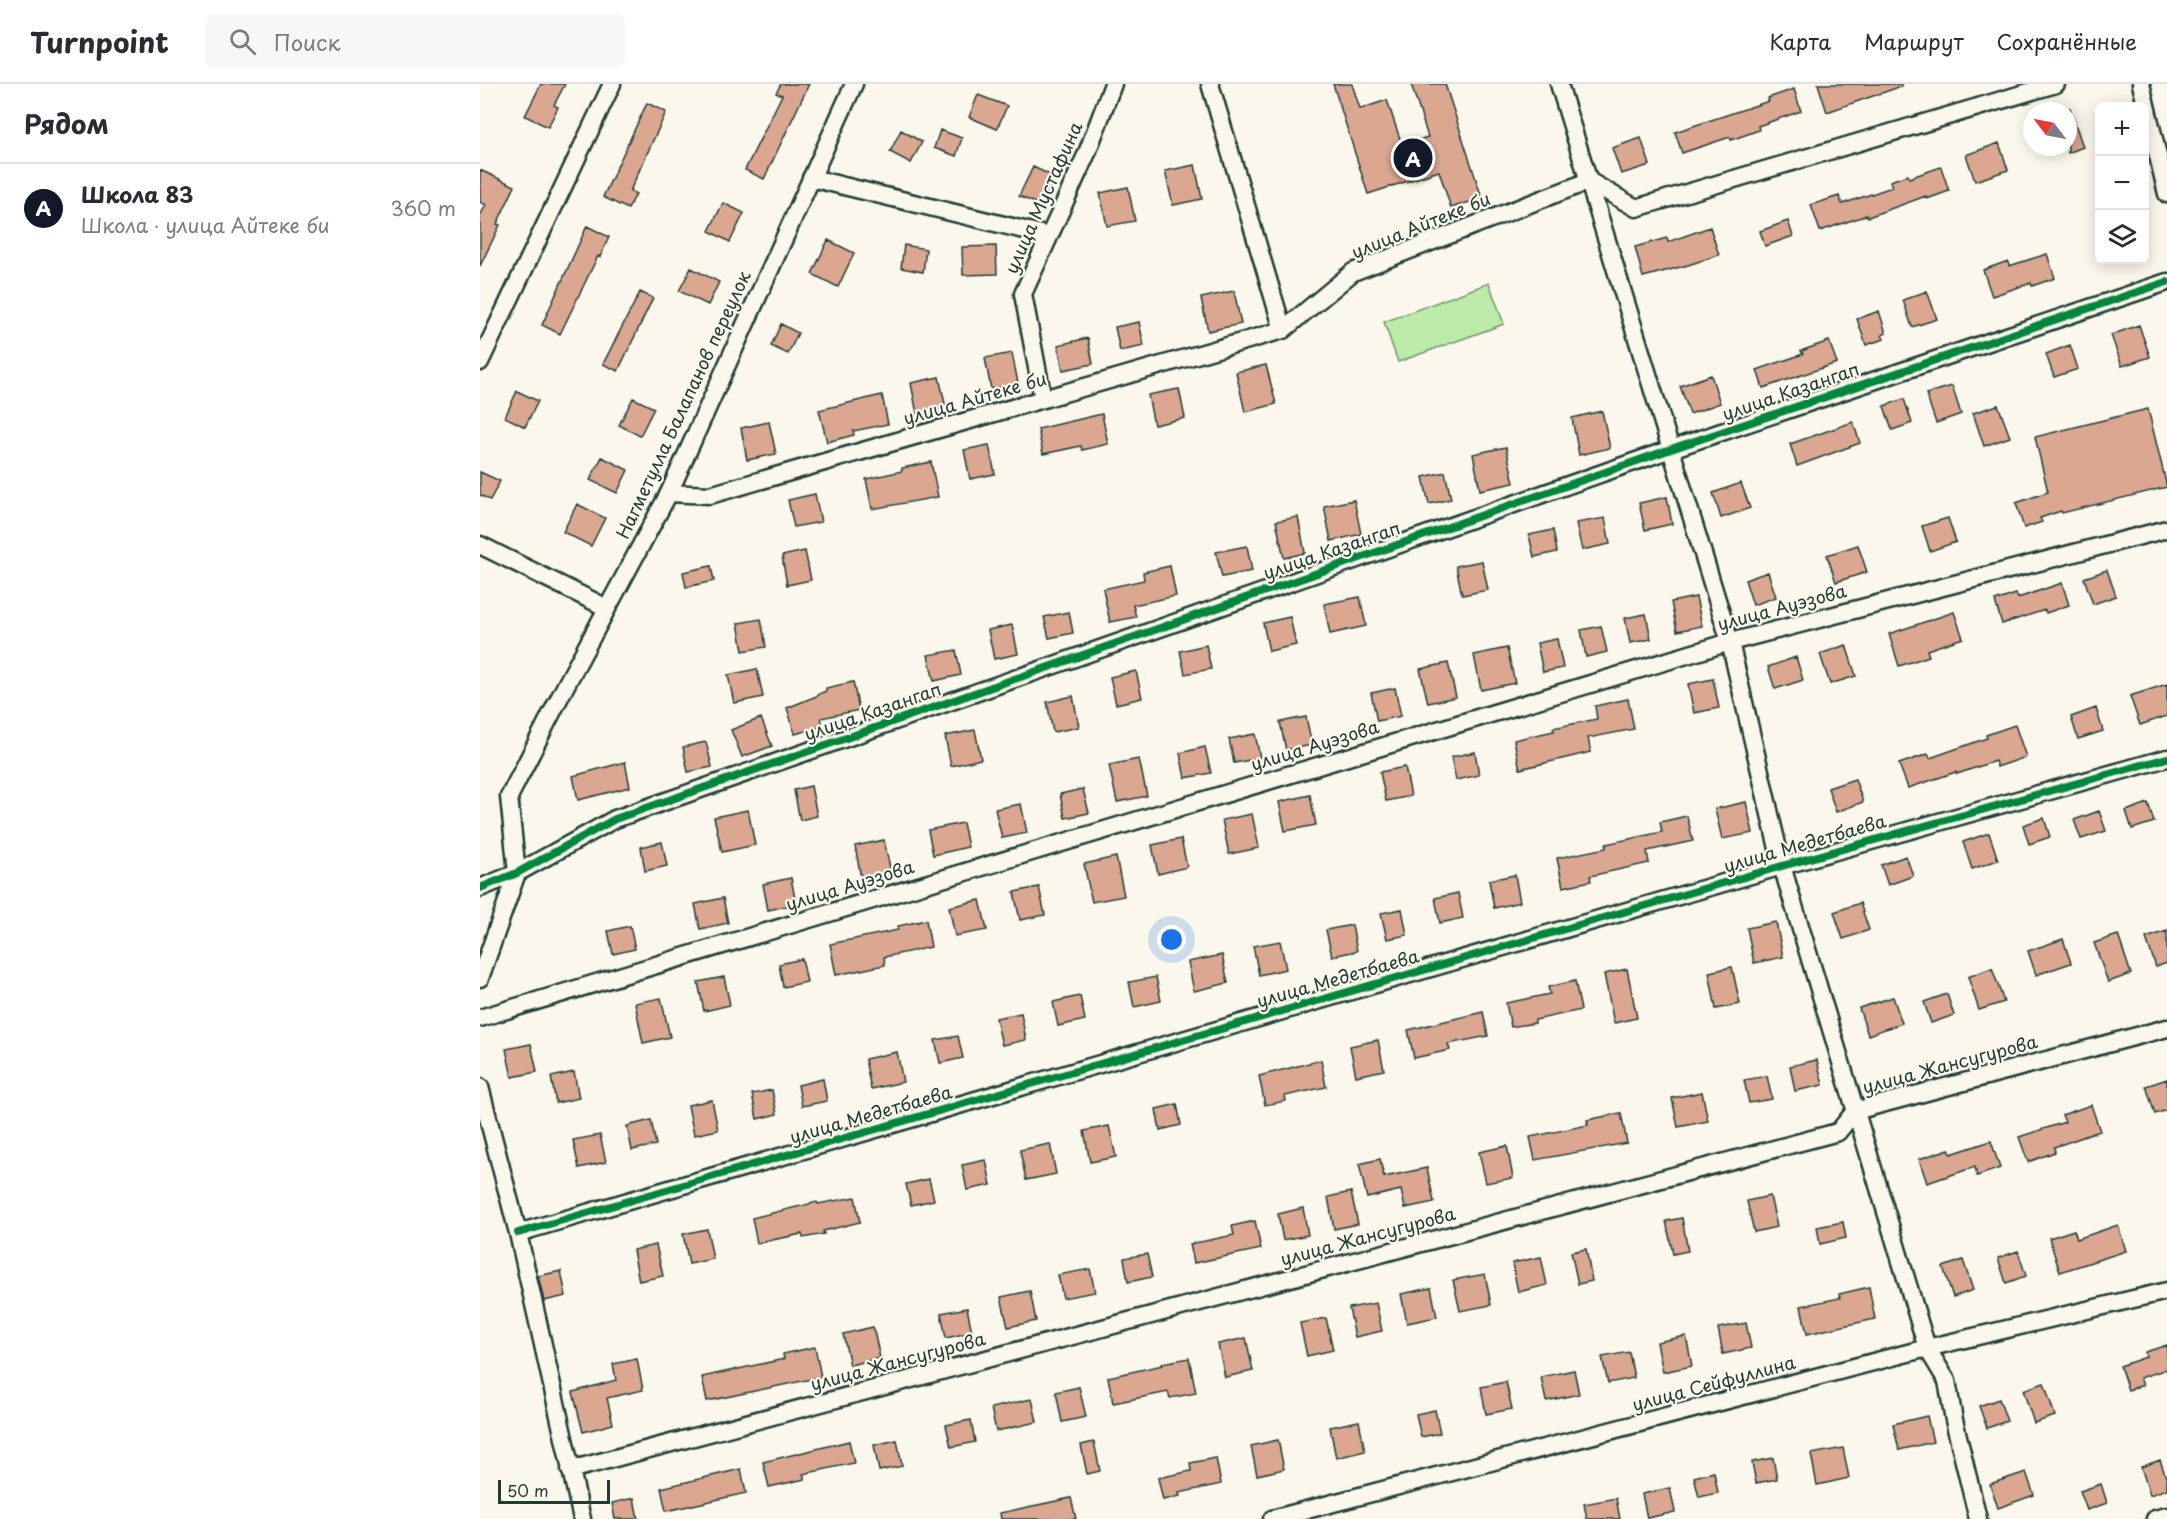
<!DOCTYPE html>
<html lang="ru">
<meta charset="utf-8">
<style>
body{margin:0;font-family:"Playpen Sans",sans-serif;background:#f7f7f7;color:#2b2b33}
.controls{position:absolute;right:18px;top:18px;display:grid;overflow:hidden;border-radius:9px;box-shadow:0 3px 15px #0003}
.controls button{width:54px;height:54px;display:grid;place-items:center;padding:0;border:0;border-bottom:2px solid #e1e1e2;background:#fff;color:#2b2b33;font:30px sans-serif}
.compass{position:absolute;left:1543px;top:18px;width:54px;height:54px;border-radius:50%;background:#fff;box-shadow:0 3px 15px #0003;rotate:302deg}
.scale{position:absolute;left:18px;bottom:15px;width:112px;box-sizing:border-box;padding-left:6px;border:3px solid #1f3d34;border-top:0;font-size:16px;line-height:21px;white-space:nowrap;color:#1f3d34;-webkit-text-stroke:4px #fbf7ec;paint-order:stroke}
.you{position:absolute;left:692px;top:856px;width:21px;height:21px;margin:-15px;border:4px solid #fff;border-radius:50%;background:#1a73e8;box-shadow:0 0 0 9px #1a73e833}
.badge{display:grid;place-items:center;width:39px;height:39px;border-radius:50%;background:#111827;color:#fff;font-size:20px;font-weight:700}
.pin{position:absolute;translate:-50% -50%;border:3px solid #fff;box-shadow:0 2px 6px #0006}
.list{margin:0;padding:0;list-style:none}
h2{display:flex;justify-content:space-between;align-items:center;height:78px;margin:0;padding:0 24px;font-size:26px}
h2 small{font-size:20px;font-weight:400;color:#7c7c81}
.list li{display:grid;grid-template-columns:39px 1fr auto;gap:18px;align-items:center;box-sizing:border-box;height:90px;padding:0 24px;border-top:2px solid #e1e1e2}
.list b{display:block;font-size:22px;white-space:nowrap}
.list p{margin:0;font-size:20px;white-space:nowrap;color:#7c7c81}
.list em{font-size:20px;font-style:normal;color:#7c7c81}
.icon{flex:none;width:33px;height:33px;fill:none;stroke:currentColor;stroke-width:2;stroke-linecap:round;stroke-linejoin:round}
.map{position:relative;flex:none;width:1687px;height:1435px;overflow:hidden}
header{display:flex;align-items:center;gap:36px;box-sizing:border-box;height:84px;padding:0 30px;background:#fff;border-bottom:2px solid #e1e1e2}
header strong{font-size:28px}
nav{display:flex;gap:33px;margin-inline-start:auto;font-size:21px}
.search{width:420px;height:54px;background:#f7f7f7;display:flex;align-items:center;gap:15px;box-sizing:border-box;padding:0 21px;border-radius:9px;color:#7c7c81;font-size:22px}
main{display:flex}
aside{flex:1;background:#fff}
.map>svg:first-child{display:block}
.green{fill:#bceba9;stroke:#6e946e;stroke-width:1.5}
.building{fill:#dba791;stroke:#1f3d34;stroke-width:1.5}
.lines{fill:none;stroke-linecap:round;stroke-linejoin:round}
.minor-casing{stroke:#1f3d34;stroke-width:21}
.minor{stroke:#fbf7ec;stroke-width:16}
.cycleway-casing{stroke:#fbf7ec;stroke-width:11}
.cycleway{stroke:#00873e;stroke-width:8}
.labels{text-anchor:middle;stroke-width:4.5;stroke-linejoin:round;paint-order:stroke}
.street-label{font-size:18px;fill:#1f3d34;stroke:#fbf7ec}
</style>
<header>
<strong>Turnpoint</strong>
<div class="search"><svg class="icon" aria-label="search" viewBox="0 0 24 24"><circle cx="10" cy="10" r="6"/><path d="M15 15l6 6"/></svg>Поиск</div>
<nav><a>Карта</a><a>Маршрут</a><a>Сохранённые</a></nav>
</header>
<main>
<aside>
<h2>Рядом<small></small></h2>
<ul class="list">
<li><span class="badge">A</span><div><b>Школа 83</b><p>Школа · улица Айтеке би</p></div><em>360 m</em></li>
</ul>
</aside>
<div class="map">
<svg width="1687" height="1435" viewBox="0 0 1687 1435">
<rect width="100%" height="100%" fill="#fbf7ec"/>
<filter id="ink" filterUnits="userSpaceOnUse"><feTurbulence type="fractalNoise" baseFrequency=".0167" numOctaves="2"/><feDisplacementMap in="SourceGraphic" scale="12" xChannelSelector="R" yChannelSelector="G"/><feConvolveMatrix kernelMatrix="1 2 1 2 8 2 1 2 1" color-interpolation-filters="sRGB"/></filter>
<g filter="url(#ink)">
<path class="green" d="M1009,199L1024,240L918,278L904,238Z"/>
<path class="building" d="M61,0H85L74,21L78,23L68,43L45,32Z
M301,0H329L284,95L265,86L302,11L296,9Z
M853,0H872L880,25L907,16L922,61L948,53L931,0H965L1002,114L971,124L959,87L888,110Z
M1338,0H1422V2L1347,28Z
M1314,5L1321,27L1278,42L1279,46L1251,56L1250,53L1202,69L1195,48L1289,17L1288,14Z
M498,11L527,22L517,45L489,33Z
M167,19L186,28L150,107L156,110L148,125L123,113Z
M1590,24L1603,63L1588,69V25Z
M421,46L442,58L431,79L410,68Z
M460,46L482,54L476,72L454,64Z
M1161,54L1170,81L1141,90L1132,64Z
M1519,59L1528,86L1495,97L1486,71Z
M715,81L722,115L693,121L685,87Z
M553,83L575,93L562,122L539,112Z
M1461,83L1469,107L1447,115L1446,112L1388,133L1387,131L1340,147L1331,121L1359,112L1362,120L1412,103L1410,97L1428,91L1429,94Z
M0,86L35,102L17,140L20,141L0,182V132L6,121L0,118Z
M648,103L655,137L627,142L620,109Z
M243,119L264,129L250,158L229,147Z
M1308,137L1313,152L1285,162L1280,147Z
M107,142L129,153L120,173L118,172L80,250L62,241Z
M1230,143L1239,171L1208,181L1163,193L1155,163L1187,154L1188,158Z
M348,156L374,169L358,203L332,190Z
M424,161L446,165L443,188L421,184Z
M516,162L517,190L483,191L482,163Z
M1567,170L1575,194L1552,202L1551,199L1512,212L1503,186L1528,177L1529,182Z
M211,184L239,198L228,221L199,207Z
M754,207L761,240L728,247L721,214Z
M1447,207L1457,235L1432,243L1423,216Z
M160,208L173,214L138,287L123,280Z
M1399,227L1406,249L1402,251L1404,255L1386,261L1377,235Z
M659,238L664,262L640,267L635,243Z
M301,240L318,249L308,270L291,262Z
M1659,241L1670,273L1642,282L1631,251Z
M608,254L613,280L583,286L578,261Z
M1349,257L1357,279L1283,304L1277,286L1323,270L1321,267Z
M1590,261L1598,285L1574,293L1566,270Z
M532,269L538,299L511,305L505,274Z
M786,281L796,320L765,328L756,288Z
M1231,291L1240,319L1210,330L1200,302Z
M459,293L466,324L437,330L431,299Z
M1472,302L1481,330L1456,339L1446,310Z
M699,305L705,334L674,341L668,311Z
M37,307L58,317L45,343L25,333Z
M402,311L408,340L373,347L374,351L347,358L339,326Z
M153,314L174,324L160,352L139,341Z
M1424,315L1432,339L1412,346L1404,322Z
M1518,321L1530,353L1504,362L1493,329Z
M1668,325L1687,403L1582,429L1581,427L1560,434L1562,438L1544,444L1536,419L1568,408L1555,353Z
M1122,327L1130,364L1099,371L1092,334Z
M622,330L628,360L602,366L601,362L563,370L558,345Z
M289,338L296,370L267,376L261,344Z
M1373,338L1380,359L1317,382L1310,360Z
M509,361L515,390L490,395L484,366Z
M1026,363L1034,399L1000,406L993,370Z
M122,373L148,386L137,409L110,396Z
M451,378L458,413L392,425L386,395L422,387V384Z
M0,388L20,397L10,416L0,411Z
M965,388L971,415L949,420L943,393Z
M1261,399L1270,424L1241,434L1233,409Z
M335,410L341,438L314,443L308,416Z
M1187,413L1192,440L1165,446L1159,419Z
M874,416L881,450L851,457L844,422Z
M97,420L125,434L111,462L83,448Z
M818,433L825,469L804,474L796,437Z
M1125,434L1130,460L1102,466L1096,439Z
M1468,434L1476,458L1450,467L1442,442Z
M1073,446L1077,468L1054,473L1049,451Z
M1378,461L1387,488L1356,498L1347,471Z
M767,462L772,487L742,493L736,468Z
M325,467L331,496L307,501L302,472Z
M1002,477L1008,506L982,511L976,482Z
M231,482L234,497L206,503L203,488Z
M690,482L696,512L653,521L656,533L630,538L623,505L664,496L663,488Z
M1627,486L1636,512L1613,520L1604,494Z
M1288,488L1296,513L1273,521L1265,496Z
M1582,499L1589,521L1566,529L1565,526L1522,540L1515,517L1536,510L1538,514Z
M880,513L886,542L850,550L844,520Z
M1216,513L1222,542L1197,547L1191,518Z
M589,528L593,549L569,554L564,533Z
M1474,528L1483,554L1447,566L1449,572L1419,582L1409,550Z
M1166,530L1171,555L1150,559L1145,534Z
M810,533L816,561L789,567L783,539Z
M281,535L286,563L263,567L258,539Z
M532,541L538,570L514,575L508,546Z
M1121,542L1127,568L1106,573L1101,546Z
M1077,555L1083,584L1063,588L1057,559Z
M726,561L731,585L705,590L700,567Z
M1366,561L1376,592L1350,600L1340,570Z
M1027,564L1035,599L1001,606L994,571Z
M476,566L481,591L454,597L448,571Z
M1316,573L1323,596L1295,605L1288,583Z
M968,579L976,613L948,619L940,585Z
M277,585L283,613L254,619L248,591Z
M656,587L662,614L636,620L630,593Z
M1233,595L1239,624L1214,629L1208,600Z
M373,598L379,626L341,634L343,642L315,650L307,624L339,611V610L346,607V604Z
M1687,600V632L1660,641L1650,612Z
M915,604L921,632L897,637L891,609Z
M593,612L599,643L573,648L567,618Z
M1148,615L1154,645L1108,654L1111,668L1040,685L1034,656L1074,647L1073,644L1117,635L1115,622Z
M1616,624L1623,647L1598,655L1591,633Z
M826,633L832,661L806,666L800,638Z
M281,634L292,662L262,673L251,646Z
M1535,641L1546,673L1517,683L1515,677L1477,690L1476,688L1428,704L1419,680L1448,670L1450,674L1507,654L1506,651Z
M495,646L501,675L471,682L465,652Z
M775,650L780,674L754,679L749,655Z
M226,658L232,683L208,688L203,663Z
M725,663L731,689L705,694L700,669Z
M995,668L999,691L976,696L971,673Z
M659,675L667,712L637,718L629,681Z
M145,678L150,703L98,716L93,692Z
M925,683L931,712L906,717L900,688Z
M1375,695L1383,718L1356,728L1348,704Z
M331,702L337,732L320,736L314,706Z
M603,705L609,729L585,734L580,710Z
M830,711L836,741L805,747L799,718Z
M1266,718L1273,749L1242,755L1235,725Z
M1668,719L1674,738L1652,745L1646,727Z
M541,720L547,749L522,754L515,725Z
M268,726L275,761L242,768L234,733Z
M1619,727L1626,747L1601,755L1594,736Z
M772,730L779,764L749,770L742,736Z
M1207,732L1213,757L1167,767L1169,779L1110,792L1111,797L1083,803L1077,774L1126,764V760L1182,748L1180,738Z
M1564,734L1570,753L1549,760L1543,741Z
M483,739L488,763L453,771L448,746Z
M1509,749L1518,776L1492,785L1483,758Z
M701,755L707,783L678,790L672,761Z
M404,756L412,793L382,799L375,762Z
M182,758L187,782L165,787L161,763Z
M1426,772L1433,792L1408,801L1401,781Z
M636,773L644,812L612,818L604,780Z
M1035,791L1040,818L1014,824L1009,796Z
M311,794L316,820L288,826L283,800Z
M559,803L565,831L540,836L534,808Z
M978,809L983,834L960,839L955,814Z
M243,814L248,839L220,845L215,820Z
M500,816L507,846L475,852L469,823Z
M1380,819L1389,846L1363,855L1354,828Z
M922,825L927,851L907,855L901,829Z
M446,836L451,863L404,873L405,881L356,891L350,860L418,846V842Z
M1296,838L1303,873L1274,879L1267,844Z
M872,841L877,867L852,872L846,846Z
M150,842L155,865L133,870L128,847Z
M1687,847V879L1676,883L1666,854Z
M1638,851L1651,890L1628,898L1614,859Z
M1583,855L1591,879L1556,891L1548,867Z
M800,857L806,885L779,891L773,862Z
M742,871L748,899L714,907L708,878Z
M322,875L327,898L303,903L299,880Z
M1252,883L1260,920L1236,925L1229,888Z
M1512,884L1524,918L1499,926L1488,893Z
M1147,885L1157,934L1134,939L1124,890Z
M244,893L250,921L224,927L218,898Z
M676,893L681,917L654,923L649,898Z
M1095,897L1101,926L1055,936V939L1031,943L1026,919L1070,910L1068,903Z
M1467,910L1474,931L1451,939L1444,918Z
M600,912L605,936L578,942L573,918Z
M1413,913L1422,939L1388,951L1379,924Z
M181,914L190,953L163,959L155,919Z
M1003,928L1008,952L968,960L970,966L934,974L928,946Z
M541,929L546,956L522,961L516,934Z
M478,952L483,974L460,979L455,956Z
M898,956L904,986L876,992L870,962Z
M51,960L57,988L32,993L26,965Z
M417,968L423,998L391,1005L385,975Z
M841,976L846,1003L805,1012L806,1017L785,1021L779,992Z
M1337,976L1343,1001L1315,1007L1310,982Z
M94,988L99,1014L76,1019L71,993Z
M1287,992L1292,1015L1269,1019L1264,996Z
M343,995L347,1017L322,1022L318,1001Z
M1687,995V1026L1675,1030L1666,1002Z
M292,1006L297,1030L277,1035L272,1010Z
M1222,1008L1228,1037L1198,1043L1192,1014Z
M232,1016L238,1046L214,1051L208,1021Z
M697,1020L701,1041L680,1046L676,1025Z
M1611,1021L1620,1047L1574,1063L1575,1068L1548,1078L1539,1053L1585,1038L1582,1031Z
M1141,1029L1147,1059L1055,1076L1050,1053L1108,1041L1107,1036Z
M171,1036L176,1061L152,1066L147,1042Z
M629,1042L636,1073L610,1078L604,1047Z
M120,1051L126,1078L99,1084L93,1056Z
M1511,1057L1520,1084L1497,1092L1495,1083L1447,1099L1439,1075L1469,1065L1471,1070Z
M570,1060L576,1090L546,1096L540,1066Z
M1027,1062L1033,1094L1006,1099L999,1068Z
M900,1075L904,1093L947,1084L954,1118L925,1124L921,1106L887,1114L879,1080Z
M506,1076L511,1101L487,1106L482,1081Z
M449,1095L454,1116L431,1121L426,1100Z
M871,1108L878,1140L854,1145L848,1113Z
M1290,1112L1297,1143L1274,1148L1267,1117Z
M375,1113L380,1138L343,1147L344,1150L323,1154L322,1150L277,1159L272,1134L337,1118L338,1120Z
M823,1124L828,1151L803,1156L798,1130Z
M1202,1134L1208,1167L1193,1170L1186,1137Z
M775,1137L781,1165L714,1179L710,1160L754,1151L752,1142Z
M1363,1138L1366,1154L1340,1160L1337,1143Z
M1638,1141L1646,1167L1580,1188L1569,1154L1594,1146L1597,1155Z
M227,1145L233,1175L209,1180L203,1150Z
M176,1161L183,1192L159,1197L153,1166Z
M1106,1165L1112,1197L1098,1200L1091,1168Z
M1538,1167L1546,1192L1526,1199L1518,1174Z
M667,1170L672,1193L648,1198L644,1174Z
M1061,1173L1067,1201L1038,1208L1032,1179Z
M1483,1176L1493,1206L1473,1213L1463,1183Z
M610,1185L615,1208L583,1214L578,1191Z
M81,1187L86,1212L64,1217L58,1192Z
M1005,1190L1011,1221L980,1227L973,1196Z
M1389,1203L1395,1235L1327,1250L1321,1222L1360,1214L1359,1210Z
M951,1204L957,1233L927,1239L921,1210Z
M550,1207L556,1237L528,1243L521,1213Z
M896,1219L902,1247L875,1253L869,1224Z
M487,1224L492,1248L466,1254L461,1229Z
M846,1234L853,1266L827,1272L820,1239Z
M1266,1239L1271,1264L1243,1270L1238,1244Z
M393,1243L400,1274L370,1281L363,1250Z
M1206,1252L1212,1282L1183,1288L1177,1258Z
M766,1254L773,1287L745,1293L738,1260Z
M1687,1261V1285L1660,1294L1663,1301L1648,1306L1640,1282L1666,1273L1665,1268Z
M335,1263L341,1293L227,1317L222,1293L304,1275L303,1270Z
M1149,1268L1154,1294L1128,1299L1122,1273Z
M709,1274L716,1309L690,1314L688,1308L633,1319L628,1293L683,1281L682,1279Z
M157,1275L163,1306L127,1314L133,1340L103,1348L93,1308L136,1296L133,1280Z
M1094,1286L1099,1310L1066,1317L1061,1293Z
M1026,1298L1032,1325L1006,1330L1001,1303Z
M1564,1299L1575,1332L1554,1339L1543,1306Z
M599,1303L606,1333L582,1338L576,1308Z
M552,1315L557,1338L516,1347L511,1324Z
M1519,1315L1527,1337L1507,1344L1499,1322Z
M955,1326L960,1349L941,1353L936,1330Z
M1447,1332L1453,1358L1419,1366L1413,1340Z
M491,1336L495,1358L471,1363L466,1341Z
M879,1337L885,1367L856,1374L850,1343Z
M417,1356L422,1382L399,1387L394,1361Z
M798,1356L804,1385L777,1391L771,1362Z
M369,1357L374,1379L323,1390L325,1395L289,1403L283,1378Z
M614,1358L620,1387L607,1390L601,1361Z
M1363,1364L1369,1394L1337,1401L1331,1370Z
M736,1374L741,1400L699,1409L700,1412L683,1416L678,1394L711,1387L710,1379Z
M1293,1374L1297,1395L1276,1399L1272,1378Z
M1680,1376L1687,1396V1405L1670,1411L1661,1383Z
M261,1385L266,1409L186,1427L181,1404Z
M1234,1388L1238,1409L1219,1413L1214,1393Z
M1546,1388L1554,1411L1518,1424L1510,1400Z
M1621,1400L1627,1419L1607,1426L1600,1407Z
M1190,1404L1195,1428L1167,1434L1162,1410Z
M154,1414L158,1435H135L132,1419Z
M591,1414L596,1435H521L520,1429Z
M1136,1414L1140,1435H1107L1104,1420Z"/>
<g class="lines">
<defs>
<path id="minor" d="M730,0L803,246
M1079,0L1250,558L1302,782L1447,1264L1467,1297L1474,1336L1498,1435
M1661,0L1687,110
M331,94L569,152
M0,278L132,0
M563,315L543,210L607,69L633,0
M189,409L230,411L803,246L873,188L1109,97L1156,124L1576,0
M0,461L127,524
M0,804L37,789L135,735L1191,365L1687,198
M0,894L37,789L29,713L86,601L189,409L374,0
M0,934L1250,558L1687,445
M0,1003L38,1149L102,1435
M38,1149L1302,782L1687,674
M90,1386L1358,1048L1375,1027L1687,944
M792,1435L1447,1264L1687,1207
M1675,1435L1687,1432"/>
</defs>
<use href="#minor" class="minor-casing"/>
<use href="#minor" class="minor"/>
<defs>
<path id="cycleway" d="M0,804L37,789L135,735L1191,365L1687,198
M38,1149L1302,782L1687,674"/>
</defs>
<use href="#cycleway" class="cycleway-casing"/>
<use href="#cycleway" class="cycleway"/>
</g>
</g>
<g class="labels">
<g class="street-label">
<text transform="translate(564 114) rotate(-66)" y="6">улица Мустафина</text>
<text transform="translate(941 142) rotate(-22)" y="6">улица Айтеке би</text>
<text transform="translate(1311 308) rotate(-19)" y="6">улица Казангап</text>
<text transform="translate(495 315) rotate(-16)" y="6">улица Айтеке би</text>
<text transform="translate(204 321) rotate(-65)" y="6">Нагметулла Балапанов переулок</text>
<text transform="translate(852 467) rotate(-19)" y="6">улица Казангап</text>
<text transform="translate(1302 524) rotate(-15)" y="6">улица Ауэзова</text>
<text transform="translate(393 628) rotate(-19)" y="6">улица Казангап</text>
<text transform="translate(835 662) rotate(-17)" y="6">улица Ауэзова</text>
<text transform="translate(1325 760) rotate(-16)" y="6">улица Медетбаева</text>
<text transform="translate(370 802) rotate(-17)" y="6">улица Ауэзова</text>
<text transform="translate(858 895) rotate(-16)" y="6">улица Медетбаева</text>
<text transform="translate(1470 981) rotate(-15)" y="6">улица Жансугурова</text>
<text transform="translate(391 1031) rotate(-16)" y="6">улица Медетбаева</text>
<text transform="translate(888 1153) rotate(-15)" y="6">улица Жансугурова</text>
<text transform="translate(418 1278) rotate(-15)" y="6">улица Жансугурова</text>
<text transform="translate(1234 1300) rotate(-15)" y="6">улица Сейфуллина</text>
</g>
</g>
</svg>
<div class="controls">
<button>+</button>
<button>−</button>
<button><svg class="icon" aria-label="layers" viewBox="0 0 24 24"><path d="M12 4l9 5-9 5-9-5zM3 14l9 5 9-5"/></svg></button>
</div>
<svg class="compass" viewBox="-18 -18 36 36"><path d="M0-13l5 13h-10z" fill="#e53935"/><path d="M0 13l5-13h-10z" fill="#7c7c81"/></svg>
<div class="scale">50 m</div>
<div class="you"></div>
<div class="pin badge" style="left:933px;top:74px">A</div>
</div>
</main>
